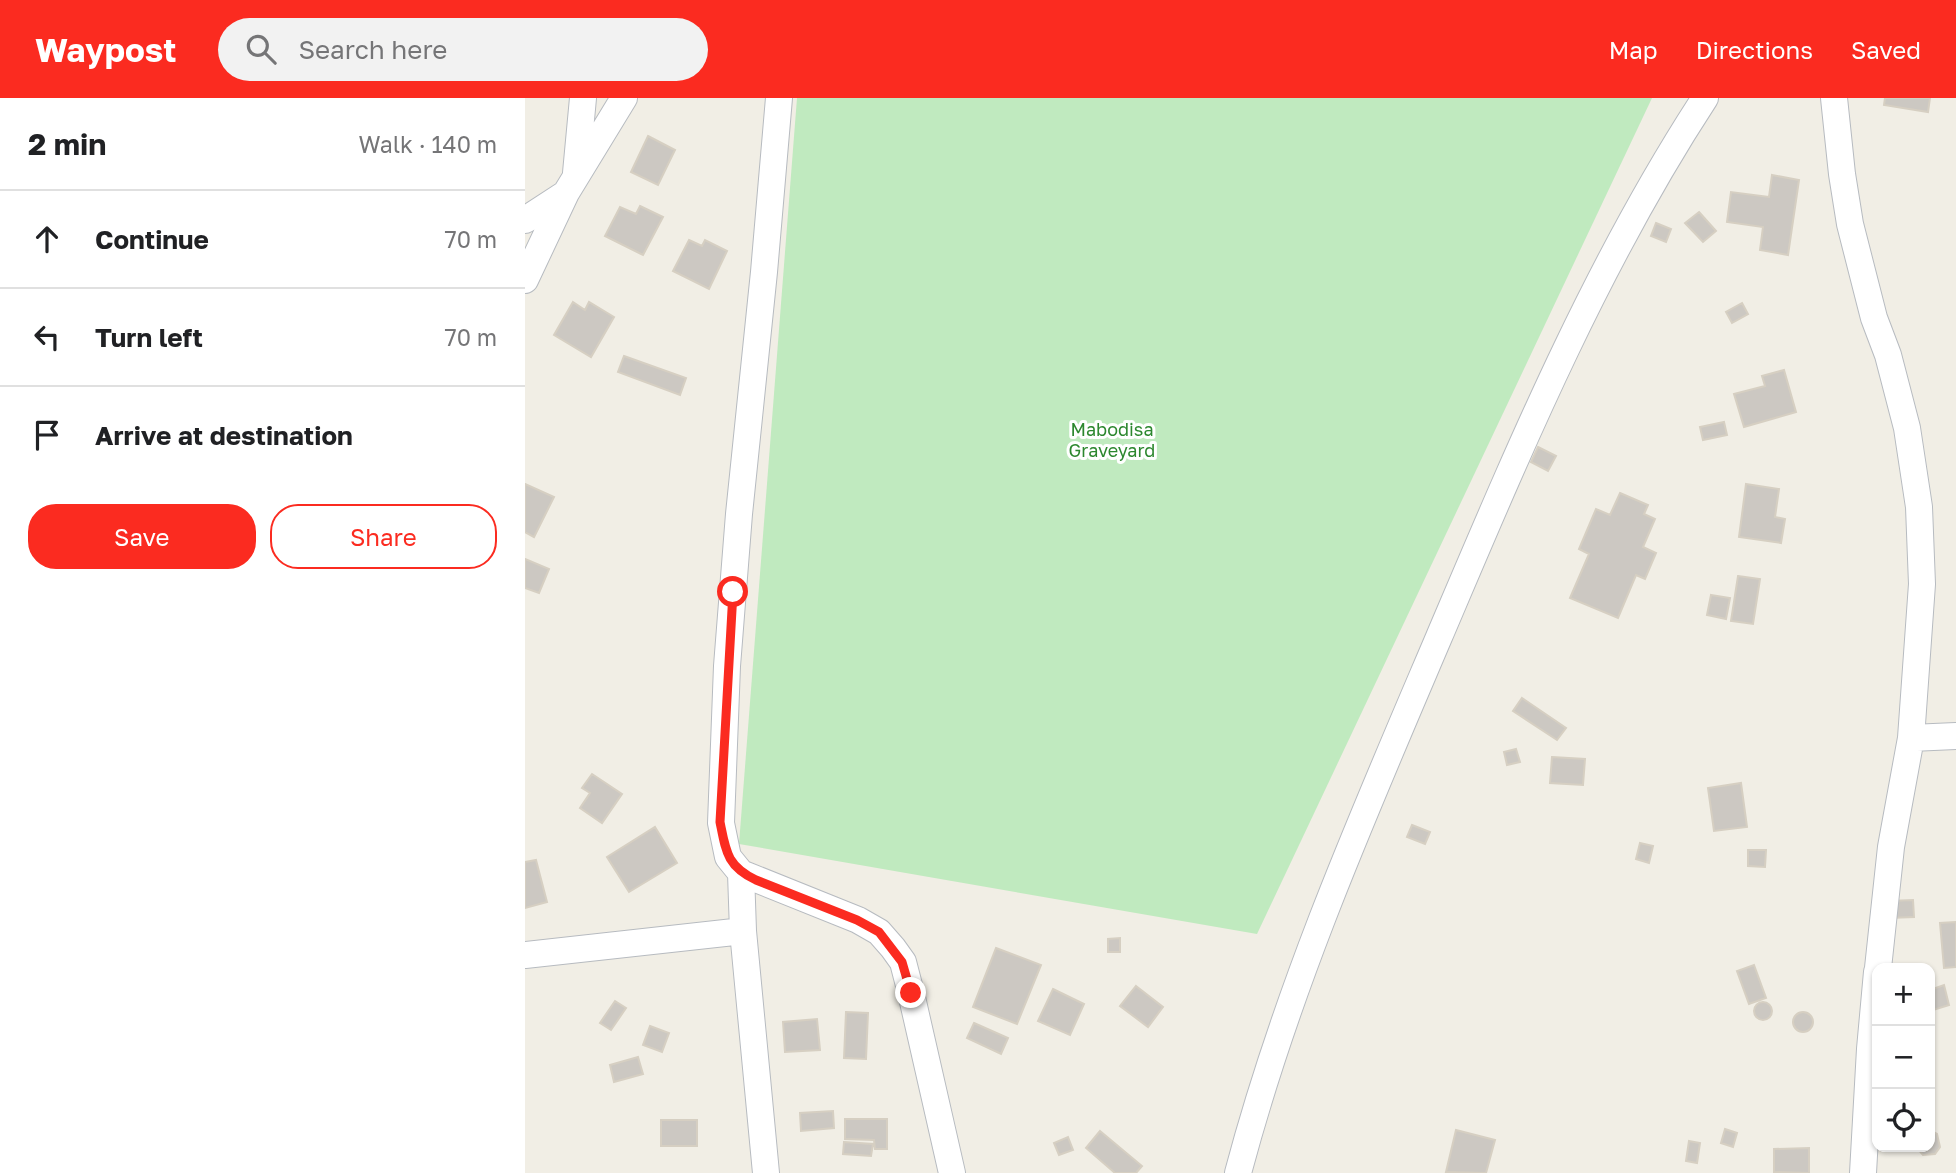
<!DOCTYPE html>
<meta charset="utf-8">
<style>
body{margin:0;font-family:"Golos Text",sans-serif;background:#f2f2f2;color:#202124}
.controls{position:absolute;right:21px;bottom:21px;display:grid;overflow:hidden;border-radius:14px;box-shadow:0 2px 5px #0004}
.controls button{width:63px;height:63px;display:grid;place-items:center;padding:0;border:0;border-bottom:2px solid #e0e0e0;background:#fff;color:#202124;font:35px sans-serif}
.stop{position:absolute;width:21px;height:21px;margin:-16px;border:5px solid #fb2b20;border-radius:50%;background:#fff}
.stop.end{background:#fb2b20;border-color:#fff;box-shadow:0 2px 7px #0008}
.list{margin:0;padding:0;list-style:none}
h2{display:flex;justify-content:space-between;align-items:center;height:91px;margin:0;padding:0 28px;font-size:30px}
h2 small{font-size:23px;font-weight:400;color:#757577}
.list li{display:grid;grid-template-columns:46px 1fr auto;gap:21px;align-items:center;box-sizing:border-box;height:98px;padding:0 28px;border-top:2px solid #e0e0e0}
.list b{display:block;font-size:26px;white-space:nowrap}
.list em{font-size:23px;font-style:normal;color:#757577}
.actions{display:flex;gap:14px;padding:21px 28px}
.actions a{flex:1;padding:16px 0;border:2px solid #fb2b20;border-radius:28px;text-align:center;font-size:24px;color:#fb2b20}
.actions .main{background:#fb2b20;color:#fff}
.icon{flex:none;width:38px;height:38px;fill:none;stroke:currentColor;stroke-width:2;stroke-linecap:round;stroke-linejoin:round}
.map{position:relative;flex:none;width:1431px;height:1075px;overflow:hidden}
header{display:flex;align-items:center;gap:42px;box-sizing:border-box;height:98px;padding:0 35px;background:#fb2b20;color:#fff}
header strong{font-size:33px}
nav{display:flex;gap:38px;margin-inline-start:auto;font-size:24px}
.search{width:490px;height:63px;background:#f2f2f2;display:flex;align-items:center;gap:18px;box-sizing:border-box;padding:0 24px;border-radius:38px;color:#757577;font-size:26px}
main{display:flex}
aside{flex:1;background:#fff}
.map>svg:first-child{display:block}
.green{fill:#c0eabf}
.building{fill:#ccc8c2;stroke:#d6cfc2;stroke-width:2}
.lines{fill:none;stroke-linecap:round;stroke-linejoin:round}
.minor-casing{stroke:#b7bbc0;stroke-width:28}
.minor{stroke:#fff;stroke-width:26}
.route{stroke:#fb2b20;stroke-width:9}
.labels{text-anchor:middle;stroke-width:6;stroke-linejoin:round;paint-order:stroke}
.park-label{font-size:18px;fill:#2c872e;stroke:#fff}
</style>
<header>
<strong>Waypost</strong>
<div class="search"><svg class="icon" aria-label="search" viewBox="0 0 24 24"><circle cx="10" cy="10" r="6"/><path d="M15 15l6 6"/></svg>Search here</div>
<nav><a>Map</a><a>Directions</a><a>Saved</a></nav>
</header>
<main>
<aside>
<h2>2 min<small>Walk · 140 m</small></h2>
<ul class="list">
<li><svg class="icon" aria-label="ahead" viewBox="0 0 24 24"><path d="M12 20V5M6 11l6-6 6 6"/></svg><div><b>Continue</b></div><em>70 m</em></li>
<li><svg class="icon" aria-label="left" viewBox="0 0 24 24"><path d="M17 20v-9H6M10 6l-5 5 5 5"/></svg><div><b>Turn left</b></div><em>70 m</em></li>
<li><svg class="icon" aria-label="arrive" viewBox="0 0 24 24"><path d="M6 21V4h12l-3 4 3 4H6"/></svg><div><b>Arrive at destination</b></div></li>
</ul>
<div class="actions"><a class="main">Save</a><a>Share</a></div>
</aside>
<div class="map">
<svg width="1431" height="1075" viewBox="0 0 1431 1075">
<rect width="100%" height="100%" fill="#f1eee5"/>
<path class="green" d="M272,0H1127L732,836L214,746Z"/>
<path class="building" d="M1360,0H1405L1403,14L1359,7Z
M123,38L150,52L133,87L106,74Z
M1247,77L1274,82L1263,157L1235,152L1238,129L1202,124L1206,94L1244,99Z
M115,108L138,119L118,157L80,138L95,109L111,116Z
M1174,114L1191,133L1178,144L1160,125Z
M1131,125L1146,131L1141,144L1126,138Z
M164,142L177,148L180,142L202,153L184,191L148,173Z
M48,204L60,212L64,204L89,219L66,259L29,237Z
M1217,205L1223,216L1207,225L1201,214Z
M99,258L161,280L155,297L93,274Z
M1259,272L1271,314L1219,329L1209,296L1240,288L1237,278Z
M1199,324L1202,337L1178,342L1175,329Z
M1013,349L1031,358L1023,373L1006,364Z
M0,386L29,399L9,439L0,434Z
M1221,386L1254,391L1250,419L1260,421L1256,445L1214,439Z
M1095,395L1123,407L1119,416L1130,421L1118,449L1131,455L1120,481L1111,477L1093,520L1045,500L1064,456L1054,451L1071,411L1085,417Z
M0,461L24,471L14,495L0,490Z
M1213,478L1235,481L1228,526L1206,523Z
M1186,497L1205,500L1201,521L1182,517Z
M997,600L1041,630L1032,642L988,613Z
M991,651L995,664L982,667L979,654Z
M1027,659L1060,661L1058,687L1025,685Z
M67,676L97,696L77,725L55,710L65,695L57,690Z
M1216,685L1222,729L1189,733L1183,690Z
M887,727L905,734L900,746L882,739Z
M130,729L152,765L104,794L82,759Z
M1115,745L1128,748L1124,765L1111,761Z
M1223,752H1241L1240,769L1223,768Z
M11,762L22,804L0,810V764Z
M1388,802L1389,819L1364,820L1363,803Z
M1431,824V869L1419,870L1415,825Z
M595,840V854H583V841Z
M471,850L516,867L492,926L448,909Z
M1229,867L1241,900L1224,906L1212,873Z
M1419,887L1424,907L1405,913V892Z
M611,888L638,909L623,929L595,908Z
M528,891L559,906L545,937L513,923Z
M90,903L101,910L86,932L75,925Z
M1229 913a9 9 0 1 1 18 0a9 9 0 1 1-18 0Z
M321,914L343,915L341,961L319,960Z
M1268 924a10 10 0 1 1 20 0a10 10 0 1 1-20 0Z
M292,921L295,952L260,954L258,924Z
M449,925L483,940L476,956L442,940Z
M125,928L144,935L137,954L118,947Z
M113,959L118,976L89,984L85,967Z
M308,1013L309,1030L276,1033L275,1015Z
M320,1021H362V1051H350L349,1042L320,1041Z
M136,1022H172V1048H136Z
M1200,1031L1212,1035L1208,1049L1196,1045Z
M931,1032L970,1042L961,1075L921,1074Z
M1405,1032L1412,1036L1415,1049L1410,1056L1398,1057L1391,1049H1405Z
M575,1033L617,1068L611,1075H590L561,1050Z
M543,1039L548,1052L534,1057L529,1045Z
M1164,1043L1175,1045L1172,1065L1161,1063Z
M319,1044L348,1046L346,1058L318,1056Z
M1284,1050V1075L1249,1074V1051Z"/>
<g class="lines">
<defs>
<path id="minor" d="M254,0L239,174L214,416L202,568L196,725L203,759L216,775L333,822L354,834L368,850L378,864L386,895L427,1075
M1309,0L1317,76L1325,126L1349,220L1363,257L1382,330L1394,409L1397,486L1386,640L1366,749L1353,870
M51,75L58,0
M0,122L40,96
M0,182L41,95L99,0
M1386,640L1431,638
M216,775L218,833L241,1075
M0,857L218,833
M713,1075C762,890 839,715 914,539C992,356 1070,168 1180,0
M1338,1075L1345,951L1352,874"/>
</defs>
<use href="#minor" class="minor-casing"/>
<use href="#minor" class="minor"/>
</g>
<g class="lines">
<path class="route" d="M208,494L195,724C201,754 202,768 231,782L332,822L354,834L377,864L386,895"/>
</g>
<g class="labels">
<g class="park-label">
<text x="587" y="338">Mabodisa<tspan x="587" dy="21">Graveyard</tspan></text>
</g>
</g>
</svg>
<div class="controls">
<button>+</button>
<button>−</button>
<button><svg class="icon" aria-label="locate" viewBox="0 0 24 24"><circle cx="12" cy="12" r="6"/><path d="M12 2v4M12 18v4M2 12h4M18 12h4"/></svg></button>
</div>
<div class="stop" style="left:208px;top:494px"></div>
<div class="stop end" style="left:386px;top:895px"></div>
</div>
</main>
